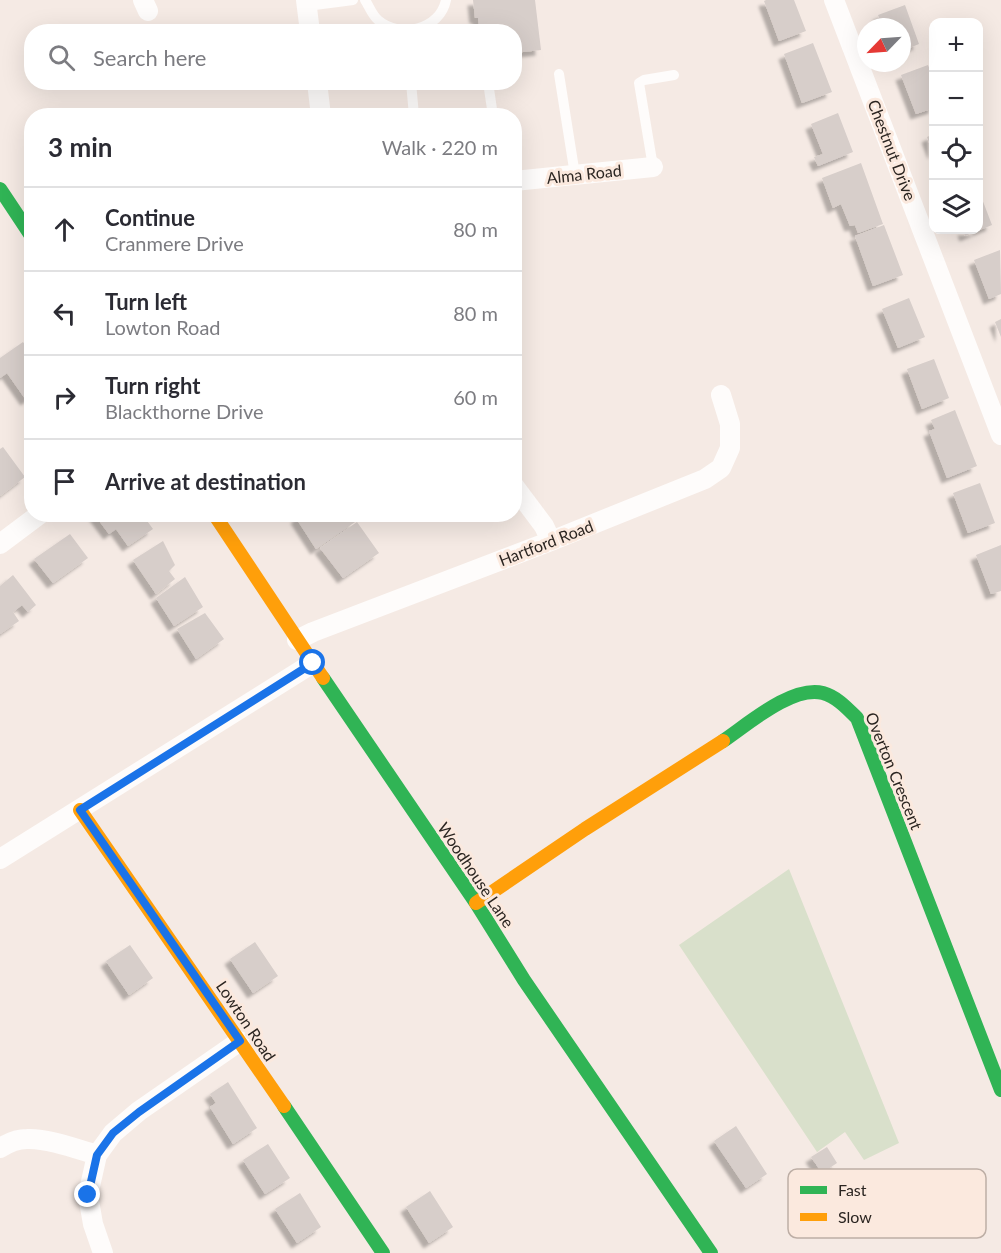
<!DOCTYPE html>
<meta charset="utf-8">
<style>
body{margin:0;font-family:Lato,sans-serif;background:#f7f7f7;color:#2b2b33}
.controls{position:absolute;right:18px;top:18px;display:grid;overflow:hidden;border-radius:12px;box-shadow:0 6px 24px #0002}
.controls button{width:54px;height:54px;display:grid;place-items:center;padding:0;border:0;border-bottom:2px solid #e1e1e2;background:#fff;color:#2b2b33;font:30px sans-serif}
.compass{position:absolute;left:857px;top:18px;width:54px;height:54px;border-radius:50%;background:#fff;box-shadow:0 6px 24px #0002;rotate:245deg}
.stop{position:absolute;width:18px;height:18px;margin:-14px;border:4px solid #1a73e8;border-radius:50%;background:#fff}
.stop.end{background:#1a73e8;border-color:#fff;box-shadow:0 2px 6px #0008}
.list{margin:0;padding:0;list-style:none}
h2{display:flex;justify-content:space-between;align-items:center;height:78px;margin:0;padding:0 24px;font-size:26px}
h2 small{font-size:20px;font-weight:400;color:#7c7c81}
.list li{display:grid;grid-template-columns:39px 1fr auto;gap:18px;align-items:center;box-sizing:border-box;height:84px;padding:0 24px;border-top:2px solid #e1e1e2}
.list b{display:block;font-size:22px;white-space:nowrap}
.list p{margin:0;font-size:20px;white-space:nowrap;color:#7c7c81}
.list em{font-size:20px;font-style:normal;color:#7c7c81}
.icon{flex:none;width:33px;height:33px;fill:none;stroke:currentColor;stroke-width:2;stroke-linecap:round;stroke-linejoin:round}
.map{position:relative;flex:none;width:1001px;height:1253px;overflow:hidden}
.search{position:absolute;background:#fff;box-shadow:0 6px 24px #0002;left:24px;top:24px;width:498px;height:66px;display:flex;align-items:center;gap:15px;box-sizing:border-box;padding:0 21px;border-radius:24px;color:#7c7c81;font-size:22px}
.panel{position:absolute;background:#fff;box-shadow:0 6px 24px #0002;left:24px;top:108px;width:498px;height:414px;border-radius:24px}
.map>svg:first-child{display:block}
.green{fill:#d9e0cb}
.building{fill:#d7ceca;filter:url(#shadow)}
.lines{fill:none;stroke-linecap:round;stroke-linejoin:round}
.lane{stroke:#fefcfb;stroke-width:10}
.street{stroke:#fefcfb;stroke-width:20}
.fast{stroke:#30b455;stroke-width:14}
.slow{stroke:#ff9f0a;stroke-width:14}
.route{stroke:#1a73e8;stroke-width:8}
.labels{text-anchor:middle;stroke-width:6;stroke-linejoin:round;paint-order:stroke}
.street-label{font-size:16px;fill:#2b2521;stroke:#fbe9de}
.key{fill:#fbe9de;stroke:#bdaea5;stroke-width:1.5}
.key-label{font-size:16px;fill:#2b2521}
</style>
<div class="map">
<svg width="1001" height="1253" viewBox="0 0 1001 1253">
<defs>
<filter id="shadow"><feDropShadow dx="-5.5" dy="5.5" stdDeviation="1.5" flood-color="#0004"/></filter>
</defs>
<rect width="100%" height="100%" fill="#f5eae4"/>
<path class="green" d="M789,869L899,1143L864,1160L845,1132L817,1152L679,945Z"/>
<path class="building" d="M473,0H535L541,50L514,53V32H480L478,18H475Z
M766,0H794L806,31L779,41L764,1Z
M905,5L919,44L902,51V27H883L878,15Z
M813,43L832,92L802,103L784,54Z
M928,65L934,80V108L916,114L901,75Z
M838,113L853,152L818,166L814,157L823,154L811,124Z
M934,134V153H933L927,137Z
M861,163L883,224L858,233L855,225L850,226L841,204L833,208L822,178Z
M979,191L992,225L965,236L963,230H978Z
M884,225L903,275L873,286L855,236Z
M1000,250L1001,294L989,299L974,260Z
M909,298L925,337L898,348L882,309Z
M1001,319V337L995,322Z
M23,342L32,354V396L26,400L7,373L0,378V358Z
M934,359L949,398L922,409L907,369Z
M955,410L977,466L947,478L929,431L935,429L931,420Z
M3,447L25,477L0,496V449Z
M980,483L995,523L968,533L953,493Z
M94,514H142L153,529L128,546L116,529L109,534Z
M301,514H350L355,522L316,549L296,518Z
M357,522L379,553L343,578L320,548Z
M70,534L88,558L53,583L34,559Z
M163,541L175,565L169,571L175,579L156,594L133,560Z
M1001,545V591L991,594L976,555Z
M13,575L36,605L28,612L22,605L13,612L19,621L0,634V586Z
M185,577L203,607L174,626L156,598Z
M205,613L224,639L196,659L177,629Z
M255,942L278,976L253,993L230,959Z
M130,945L153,978L129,995L106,961Z
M228,1082L257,1128L233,1144L210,1107L216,1103L210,1094Z
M736,1126L767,1174L746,1188L714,1141Z
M268,1144L290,1178L265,1194L243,1160Z
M827,1147L837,1163L822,1173L811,1157Z
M430,1191L453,1227L429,1243L406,1207Z
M300,1193L321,1227L297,1243L275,1209Z"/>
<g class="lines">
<path class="lane" d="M365,0C369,6 372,15 378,20C400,39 440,30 446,0
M307,6L353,0
M559,74L575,175
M411,82L414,116
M488,82L493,116
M653,167L639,83L644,80L674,75"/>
<path class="street" d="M143,0L148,11
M306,0L310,32
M834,0L1001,435
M317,82L321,116
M514,181L653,167
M514,486L544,526L551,541
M0,544L40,514
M297,640L313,632L551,541L705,479L721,468L730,448V424L721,395
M0,859L313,663
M0,1148C8,1143 17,1139 27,1139C47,1138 77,1149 97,1155
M103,1253L93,1224L88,1195L97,1155L113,1133L139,1111L240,1041"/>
<path class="fast" d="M0,189L32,237
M323,678L476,903L524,980L711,1253
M723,741C747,725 792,685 823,693C837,697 847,708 857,718L1001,1090
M284,1106L383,1253"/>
<path class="slow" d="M214,514L323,678
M80,810L284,1106
M476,903L585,829L723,741"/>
</g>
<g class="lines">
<path class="route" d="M88,1195L97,1155L113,1133L139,1112L240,1041L80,810L313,663"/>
</g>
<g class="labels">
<g class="street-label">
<text transform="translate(892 150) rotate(69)" y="6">Chestnut Drive</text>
<text transform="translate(584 174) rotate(-6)" y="6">Alma Road</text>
<text transform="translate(546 543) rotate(-21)" y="6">Hartford Road</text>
<text transform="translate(894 771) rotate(68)" y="6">Overton Crescent</text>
<text transform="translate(476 875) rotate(56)" y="6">Woodhouse Lane</text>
<text transform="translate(246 1021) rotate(56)" y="6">Lowton Road</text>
</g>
</g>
<rect x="788" y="1169" width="198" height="69" rx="9" class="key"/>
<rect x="800" y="1186" width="27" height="8" fill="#30b455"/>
<rect x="800" y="1213" width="27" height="8" fill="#ff9f0a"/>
<g class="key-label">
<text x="838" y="1196">Fast</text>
<text x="838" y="1223">Slow</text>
</g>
</svg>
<div class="controls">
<button>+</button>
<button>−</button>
<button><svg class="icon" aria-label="locate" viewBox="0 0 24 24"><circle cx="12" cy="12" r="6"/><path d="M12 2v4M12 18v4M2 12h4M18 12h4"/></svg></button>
<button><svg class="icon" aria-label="layers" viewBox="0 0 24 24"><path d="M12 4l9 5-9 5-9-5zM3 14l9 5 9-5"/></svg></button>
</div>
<svg class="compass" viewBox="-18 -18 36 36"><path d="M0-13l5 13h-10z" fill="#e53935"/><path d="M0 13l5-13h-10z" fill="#7c7c81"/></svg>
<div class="stop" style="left:313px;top:663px"></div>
<div class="stop end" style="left:88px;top:1195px"></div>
<div class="search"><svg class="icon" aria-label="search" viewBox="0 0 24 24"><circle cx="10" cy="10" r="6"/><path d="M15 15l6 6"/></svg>Search here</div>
<section class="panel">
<h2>3 min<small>Walk · 220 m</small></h2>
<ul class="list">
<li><svg class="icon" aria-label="ahead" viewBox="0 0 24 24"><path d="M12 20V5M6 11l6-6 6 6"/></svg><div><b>Continue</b><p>Cranmere Drive</p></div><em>80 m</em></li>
<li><svg class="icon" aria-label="left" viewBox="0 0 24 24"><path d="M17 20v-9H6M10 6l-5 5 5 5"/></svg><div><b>Turn left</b><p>Lowton Road</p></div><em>80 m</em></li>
<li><svg class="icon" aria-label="right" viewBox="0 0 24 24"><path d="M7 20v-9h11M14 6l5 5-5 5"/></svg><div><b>Turn right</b><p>Blackthorne Drive</p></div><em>60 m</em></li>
<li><svg class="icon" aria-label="arrive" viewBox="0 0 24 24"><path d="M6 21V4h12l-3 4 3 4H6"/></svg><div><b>Arrive at destination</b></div></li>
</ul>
</section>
</div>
